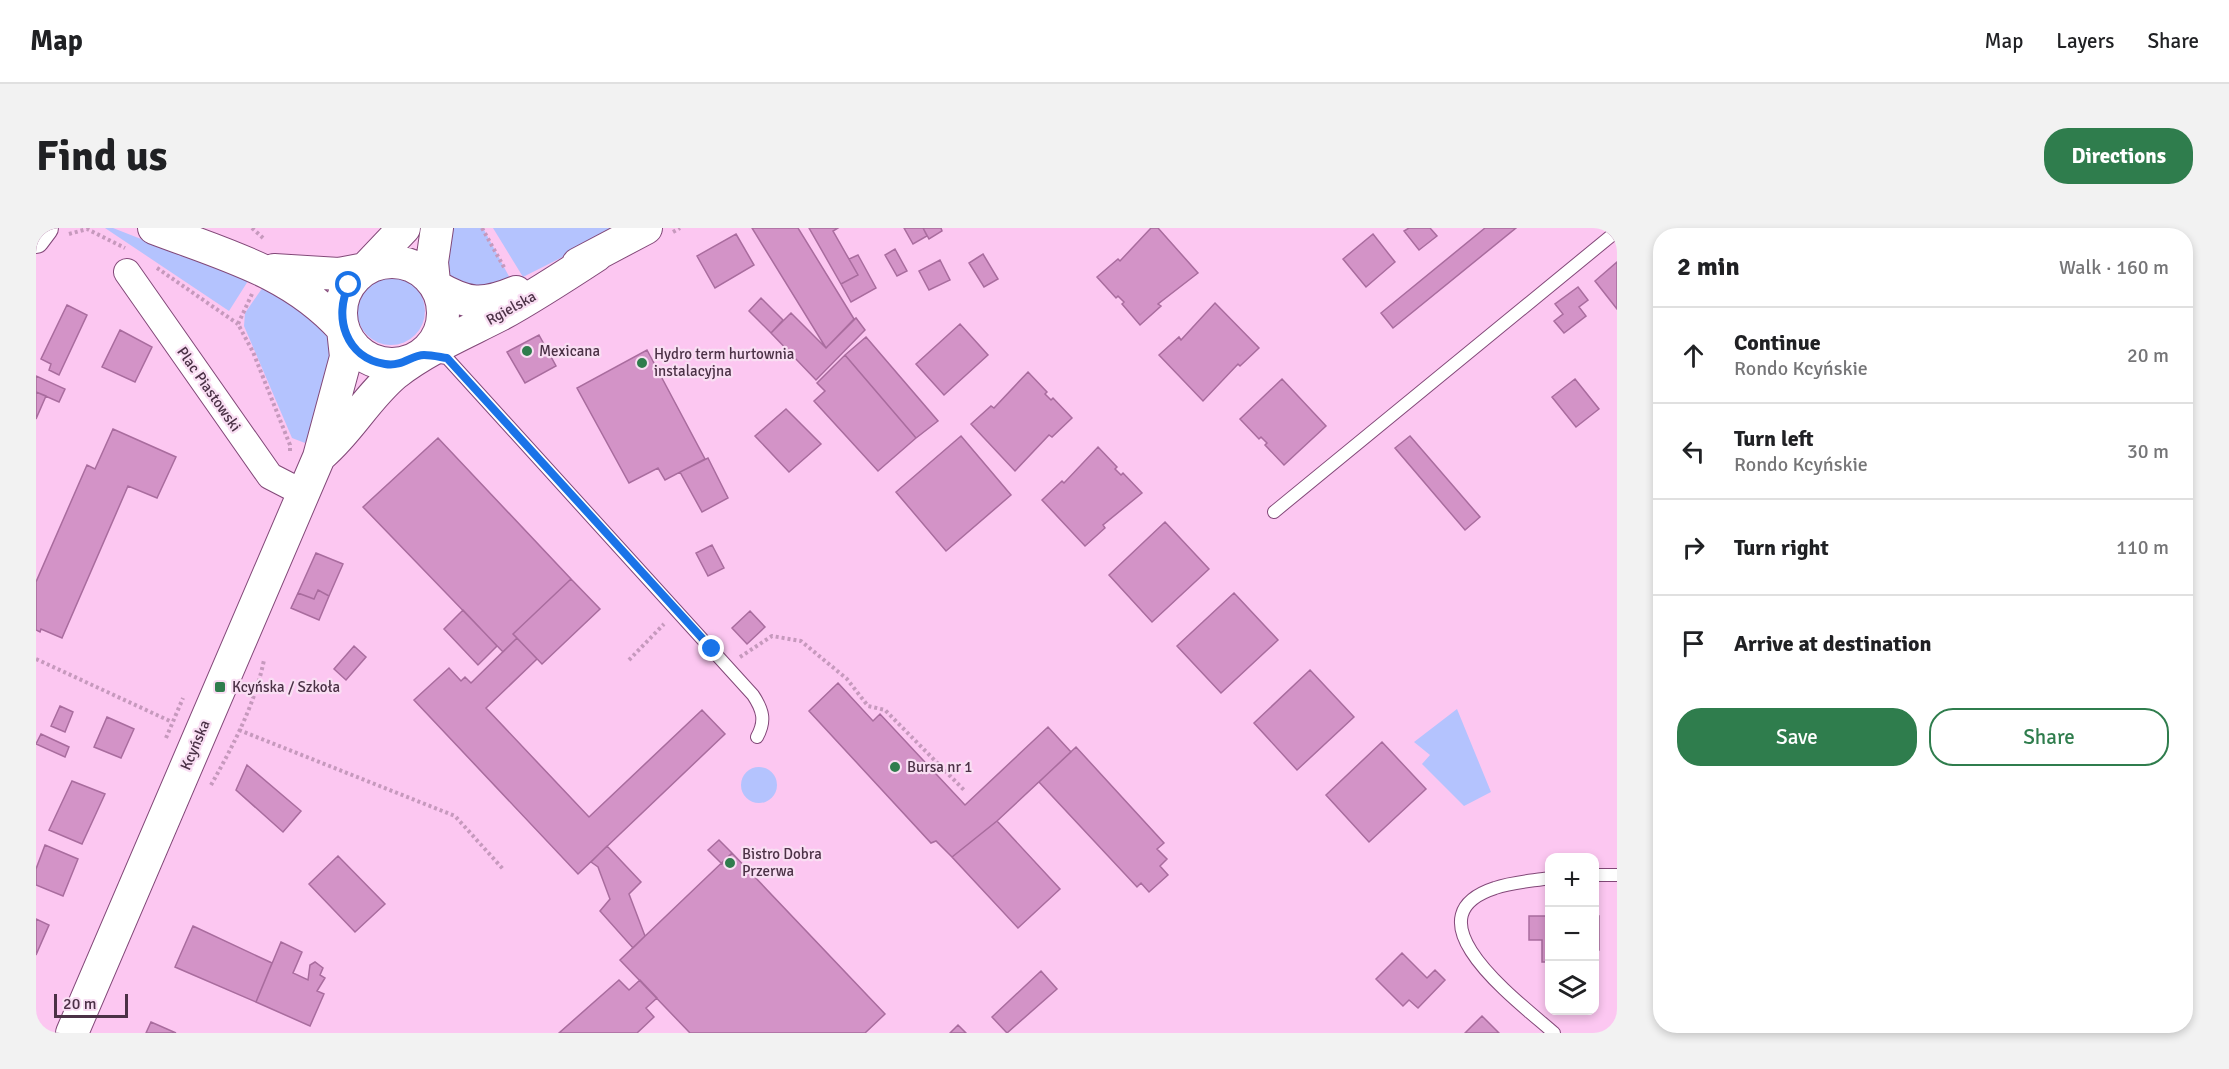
<!DOCTYPE html>
<meta charset="utf-8">
<style>
body{margin:0;font-family:Signika,sans-serif;background:#f2f2f2;color:#202124}
.controls{position:absolute;right:18px;bottom:18px;display:grid;overflow:hidden;border-radius:12px;box-shadow:0 3px 9px #0003}
.controls button{width:54px;height:54px;display:grid;place-items:center;padding:0;border:0;border-bottom:2px solid #e0e0e0;background:#fff;color:#202124;font:30px sans-serif}
.scale{position:absolute;left:18px;bottom:15px;width:74px;box-sizing:border-box;padding-left:6px;border:3px solid #4b3146;border-top:0;font-size:16px;line-height:21px;white-space:nowrap;color:#4b3146;-webkit-text-stroke:4px #f9def3;paint-order:stroke}
.stop{position:absolute;width:18px;height:18px;margin:-14px;border:4px solid #1a73e8;border-radius:50%;background:#fff}
.stop.end{background:#1a73e8;border-color:#fff;box-shadow:0 2px 6px #0008}
.list{margin:0;padding:0;list-style:none}
h2{display:flex;justify-content:space-between;align-items:center;height:78px;margin:0;padding:0 24px;font-size:26px}
h2 small{font-size:20px;font-weight:400;color:#757577}
.list li{display:grid;grid-template-columns:39px 1fr auto;gap:18px;align-items:center;box-sizing:border-box;height:96px;padding:0 24px;border-top:2px solid #e0e0e0}
.list b{display:block;font-size:22px;white-space:nowrap}
.list p{margin:0;font-size:20px;white-space:nowrap;color:#757577}
.list em{font-size:20px;font-style:normal;color:#757577}
.actions{display:flex;gap:12px;padding:18px 24px}
.actions a{flex:1;padding:14px 0;border:2px solid #2f7d4d;border-radius:24px;text-align:center;font-size:21px;color:#2f7d4d}
.actions .main{background:#2f7d4d;color:#fff}
.icon{flex:none;width:33px;height:33px;fill:none;stroke:currentColor;stroke-width:2;stroke-linecap:round;stroke-linejoin:round}
.map{position:relative;flex:none;width:1581px;height:805px;overflow:hidden;border-radius:24px}
header{display:flex;align-items:center;gap:36px;box-sizing:border-box;height:84px;padding:0 30px;background:#fff;border-bottom:2px solid #e0e0e0}
header strong{font-size:28px}
nav{display:flex;gap:33px;margin-inline-start:auto;font-size:21px}
.intro{display:flex;align-items:center;justify-content:space-between;box-sizing:border-box;height:144px;padding:0 36px}
h1{margin:0;font-size:42px}
.button{padding:15px 27px;border-radius:24px;background:#2f7d4d;color:#fff;font-size:21px;font-weight:700}
main{display:flex;gap:36px;padding:0 36px}
aside{flex:1;background:#fff;border-radius:24px;box-shadow:0 3px 9px #0003}
.map>svg:first-child{display:block}
.green{fill:#b4c3fe}
.building{fill:#d393c7;stroke:#a96c9e;stroke-width:1.5}
.lines{fill:none;stroke-linecap:round;stroke-linejoin:round}
.service-casing{stroke:#824878;stroke-width:14}
.minor-casing{stroke:#824878;stroke-width:28}
.tertiary-casing{stroke:#824878;stroke-width:34}
.path{stroke:#c699bd;stroke-width:4;stroke-dasharray:3 3;stroke-linecap:butt}
.service{stroke:#fff;stroke-width:12}
.minor{stroke:#fff;stroke-width:26}
.tertiary{stroke:#fff;stroke-width:32}
.route{stroke:#1a73e8;stroke-width:8}
.poi-dot{fill:#2f7d4d;stroke:#f9def3;stroke-width:2}
.labels{text-anchor:middle;stroke-width:4.5;stroke-linejoin:round;paint-order:stroke}
.street-label{font-size:15px;fill:#4b3146;stroke:#f9def3}
.poi-label{font-size:15px;fill:#4b3146;stroke:#f9def3;text-anchor:start}
</style>
<header>
<strong>Map</strong>
<nav><a>Map</a><a>Layers</a><a>Share</a></nav>
</header>
<div class="intro"><h1>Find us</h1><a class="button">Directions</a></div>
<main>
<div class="map">
<svg width="1581" height="805" viewBox="0 0 1581 805">
<rect width="100%" height="100%" fill="#fcc7f1"/>
<path class="green" d="M69,0H77L212,53L193,83Z
M410,0H447L476,54L432,62L409,45Z
M457,0H584L487,49Z
M321 83a34 34 0 1 1 68 0a34 34 0 1 1-68 0Z
M227,59L253,69L295,107L298,151L269,215L256,210L208,98L209,85Z
M1421,481L1455,564L1428,578L1386,536L1394,527L1378,514Z
M705 557a18 18 0 1 1 36 0a18 18 0 1 1-36 0Z"/>
<path class="building" d="M716,0H762L818,91L790,120Z
M773,0H802L797,3L822,47L805,56Z
M868,0H887L891,8L877,16Z
M887,0H905L906,3L893,11Z
M1115,0H1122L1162,45L1122,76L1125,78L1104,97L1086,76L1088,74L1082,68L1080,70L1061,49L1082,31L1084,33Z
M1373,0H1394L1401,8L1383,22L1368,3Z
M1449,0H1480L1357,100L1345,85Z
M700,6L718,37L679,60L661,28Z
M1337,6L1359,34L1330,59L1307,31Z
M859,21L871,43L861,48L849,27Z
M947,26L962,51L948,59L933,35Z
M822,27L840,60L815,74L805,56L822,47L813,31Z
M904,32L914,52L893,62L883,43Z
M1581,34V81L1559,53Z
M1542,59L1552,72L1543,79L1550,88L1528,105L1518,93L1527,86L1519,76Z
M725,70L747,92L735,105L713,83Z
M1179,75L1223,120L1204,138L1202,136L1167,173L1123,127L1143,109L1145,112Z
M31,77L51,87L23,147L13,142L15,136L5,131Z
M755,85L790,120L820,90L829,102L780,152L735,105Z
M924,96L952,127L908,167L880,136Z
M84,102L116,119L99,154L66,139Z
M503,107L520,138L489,155L471,124Z
M830,109L902,193L880,210L809,127Z
M611,122L669,231L629,252L622,240L593,255L541,160Z
M809,127L880,210L842,243L778,173L789,163L781,155Z
M992,144L1011,164L1009,166L1015,172L1017,170L1036,190L1016,209L1013,207L979,243L935,196L955,178L958,180Z
M0,148L29,161L23,174L0,164Z
M1246,151L1290,198L1248,237L1229,217L1231,215L1225,209L1223,211L1204,191Z
M1539,151L1563,181L1540,199L1516,169Z
M0,164L10,168L0,191Z
M750,181L785,216L753,244L719,208Z
M77,201L140,229L121,270L92,258L26,410L5,401L4,404L0,402V354L51,237L59,241Z
M925,208L975,267L910,323L860,264Z
M1374,208L1444,289L1429,302L1359,220Z
M402,210L535,351L477,406L481,410L467,424L327,279Z
M1062,219L1081,239L1079,241L1085,247L1087,245L1106,265L1067,297L1069,300L1049,318L1006,272L1026,253L1028,255Z
M672,230L692,270L666,284L644,244Z
M1129,294L1173,341L1116,394L1073,347Z
M676,317L688,340L672,348L660,325Z
M280,325L307,336L293,368L282,362L278,371L262,365Z
M535,351L564,381L506,436L477,406Z
M282,362L293,368L283,392L255,380L262,365L278,371Z
M1198,365L1242,412L1185,465L1141,418Z
M427,382L461,418L442,437L408,401Z
M714,383L729,399L711,416L696,400Z
M481,410L501,431L450,480L553,589L666,482L689,506L542,646L378,472L413,440L425,453L429,449L435,455Z
M318,418L330,429L310,452L298,441Z
M1274,442L1318,489L1261,542L1218,495Z
M802,455L837,493L844,486L929,577L1012,499L1035,524L961,593L916,629L900,613L895,615L773,483Z
M24,478L37,484L29,504L15,498Z
M71,489L98,501L85,530L58,519Z
M5,506L33,519L29,529L0,516Z
M1346,514L1390,561L1333,614L1290,567Z
M1040,519L1128,615L1121,621L1131,631L1124,638L1132,647L1113,664L1105,655L1101,659L1003,554Z
M211,537L265,583L247,604L200,562Z
M36,553L69,566L46,616L13,602Z
M961,593L1024,661L982,700L916,629Z
M683,612L696,625L686,636L672,622Z
M9,617L42,631L27,668L0,657V641Z
M571,618L605,654L593,666L609,708L597,720L564,683L574,671L562,639L555,634Z
M696,625L849,786L829,805H654L584,732Z
M302,628L349,676L319,704L273,656Z
M1493,688H1514V734H1506V712H1493Z
M1558,688H1563V722H1558Z
M0,691L13,697L0,727Z
M157,698L236,735L220,774L139,739Z
M245,714L266,724L257,745L272,752L274,737L279,734L287,740L284,747L289,750L281,763L288,766L274,798L220,774Z
M1366,725L1391,750L1399,742L1409,752L1382,780L1373,772L1367,778L1340,751Z
M1005,743L1021,761L971,805L956,789Z
M583,752L593,762L604,752L621,770L610,780L618,789L601,805H523Z
M1446,788L1463,805H1429Z
M115,794L140,805H110Z
M922,797L930,805H914Z"/>
<g class="lines">
<defs>
<path id="service" d="M396,128L411,130L717,467C727,482 730,493 721,509
M1238,284L1581,3
M1558,647H1581
M1514,650C1496,653 1476,654 1459,660C1367,690 1487,777 1518,805"/>
<path id="minor" d="M0,12L9,0
M91,44L234,248L267,265"/>
<path id="tertiary" d="M118,0C189,27 256,44 307,101
M305 85a51 51 0 1 1 102 0a51 51 0 1 1-102 0Z
M542,36L610,0
M330,40L368,0
M238,42L303,46L329,41
M398,54L396,34L401,0
M401,59C432,77 446,78 480,64
M286,226C314,202 331,169 360,145C391,121 429,105 464,87C497,69 529,48 561,27
M36,805L283,229L310,129L307,101"/>
</defs>
<use href="#service" class="service-casing"/>
<use href="#minor" class="minor-casing"/>
<use href="#tertiary" class="tertiary-casing"/>
<path class="path" d="M216,0L227,10
M446,0L469,41
M637,4L644,0
M33,6L51,1L89,20
M121,40L202,96
M216,66L202,96L217,124L254,217V224
M704,429L736,408L765,413L811,451L832,478L849,482L928,562
M0,431L136,494
M593,432L628,396
M203,502L419,588L467,641
M130,510L147,470
M175,557C197,518 219,476 228,432"/>
<use href="#service" class="service"/>
<use href="#minor" class="minor"/>
<use href="#tertiary" class="tertiary"/>
</g>
<g class="lines">
<path class="route" d="M313,57C297,89 310,130 349,136C367,139 375,127 388,127C396,127 404,129 411,130L676,421"/>
</g>
<g class="poi-dot">
<circle cx="491" cy="123" r="6"/>
<circle cx="606" cy="135" r="6"/>
<rect x="178" y="453" width="12" height="12" rx="3"/>
<circle cx="859" cy="539" r="6"/>
<circle cx="694" cy="635" r="6"/>
</g>
<g class="labels">
<g class="street-label">
<text transform="translate(475 80) rotate(-29)" y="5">Rgielska</text>
<text transform="translate(173 161) rotate(55)" y="5">Plac Piastowski</text>
<text transform="translate(159 517) rotate(-67)" y="5">Kcyńska</text>
</g>
<g class="poi-label">
<text x="503" y="128">Mexicana</text>
<text x="618" y="131">Hydro term hurtownia<tspan x="618" dy="17">instalacyjna</tspan></text>
<text x="196" y="464">Kcyńska / Szkoła</text>
<text x="871" y="544">Bursa nr 1</text>
<text x="706" y="631">Bistro Dobra<tspan x="706" dy="17">Przerwa</tspan></text>
</g>
</g>
</svg>
<div class="controls">
<button>+</button>
<button>−</button>
<button><svg class="icon" aria-label="layers" viewBox="0 0 24 24"><path d="M12 4l9 5-9 5-9-5zM3 14l9 5 9-5"/></svg></button>
</div>
<div class="scale">20 m</div>
<div class="stop" style="left:313px;top:57px"></div>
<div class="stop end" style="left:676px;top:421px"></div>
</div>
<aside>
<h2>2 min<small>Walk · 160 m</small></h2>
<ul class="list">
<li><svg class="icon" aria-label="ahead" viewBox="0 0 24 24"><path d="M12 20V5M6 11l6-6 6 6"/></svg><div><b>Continue</b><p>Rondo Kcyńskie</p></div><em>20 m</em></li>
<li><svg class="icon" aria-label="left" viewBox="0 0 24 24"><path d="M17 20v-9H6M10 6l-5 5 5 5"/></svg><div><b>Turn left</b><p>Rondo Kcyńskie</p></div><em>30 m</em></li>
<li><svg class="icon" aria-label="right" viewBox="0 0 24 24"><path d="M7 20v-9h11M14 6l5 5-5 5"/></svg><div><b>Turn right</b></div><em>110 m</em></li>
<li><svg class="icon" aria-label="arrive" viewBox="0 0 24 24"><path d="M6 21V4h12l-3 4 3 4H6"/></svg><div><b>Arrive at destination</b></div></li>
</ul>
<div class="actions"><a class="main">Save</a><a>Share</a></div>
</aside>
</main>
